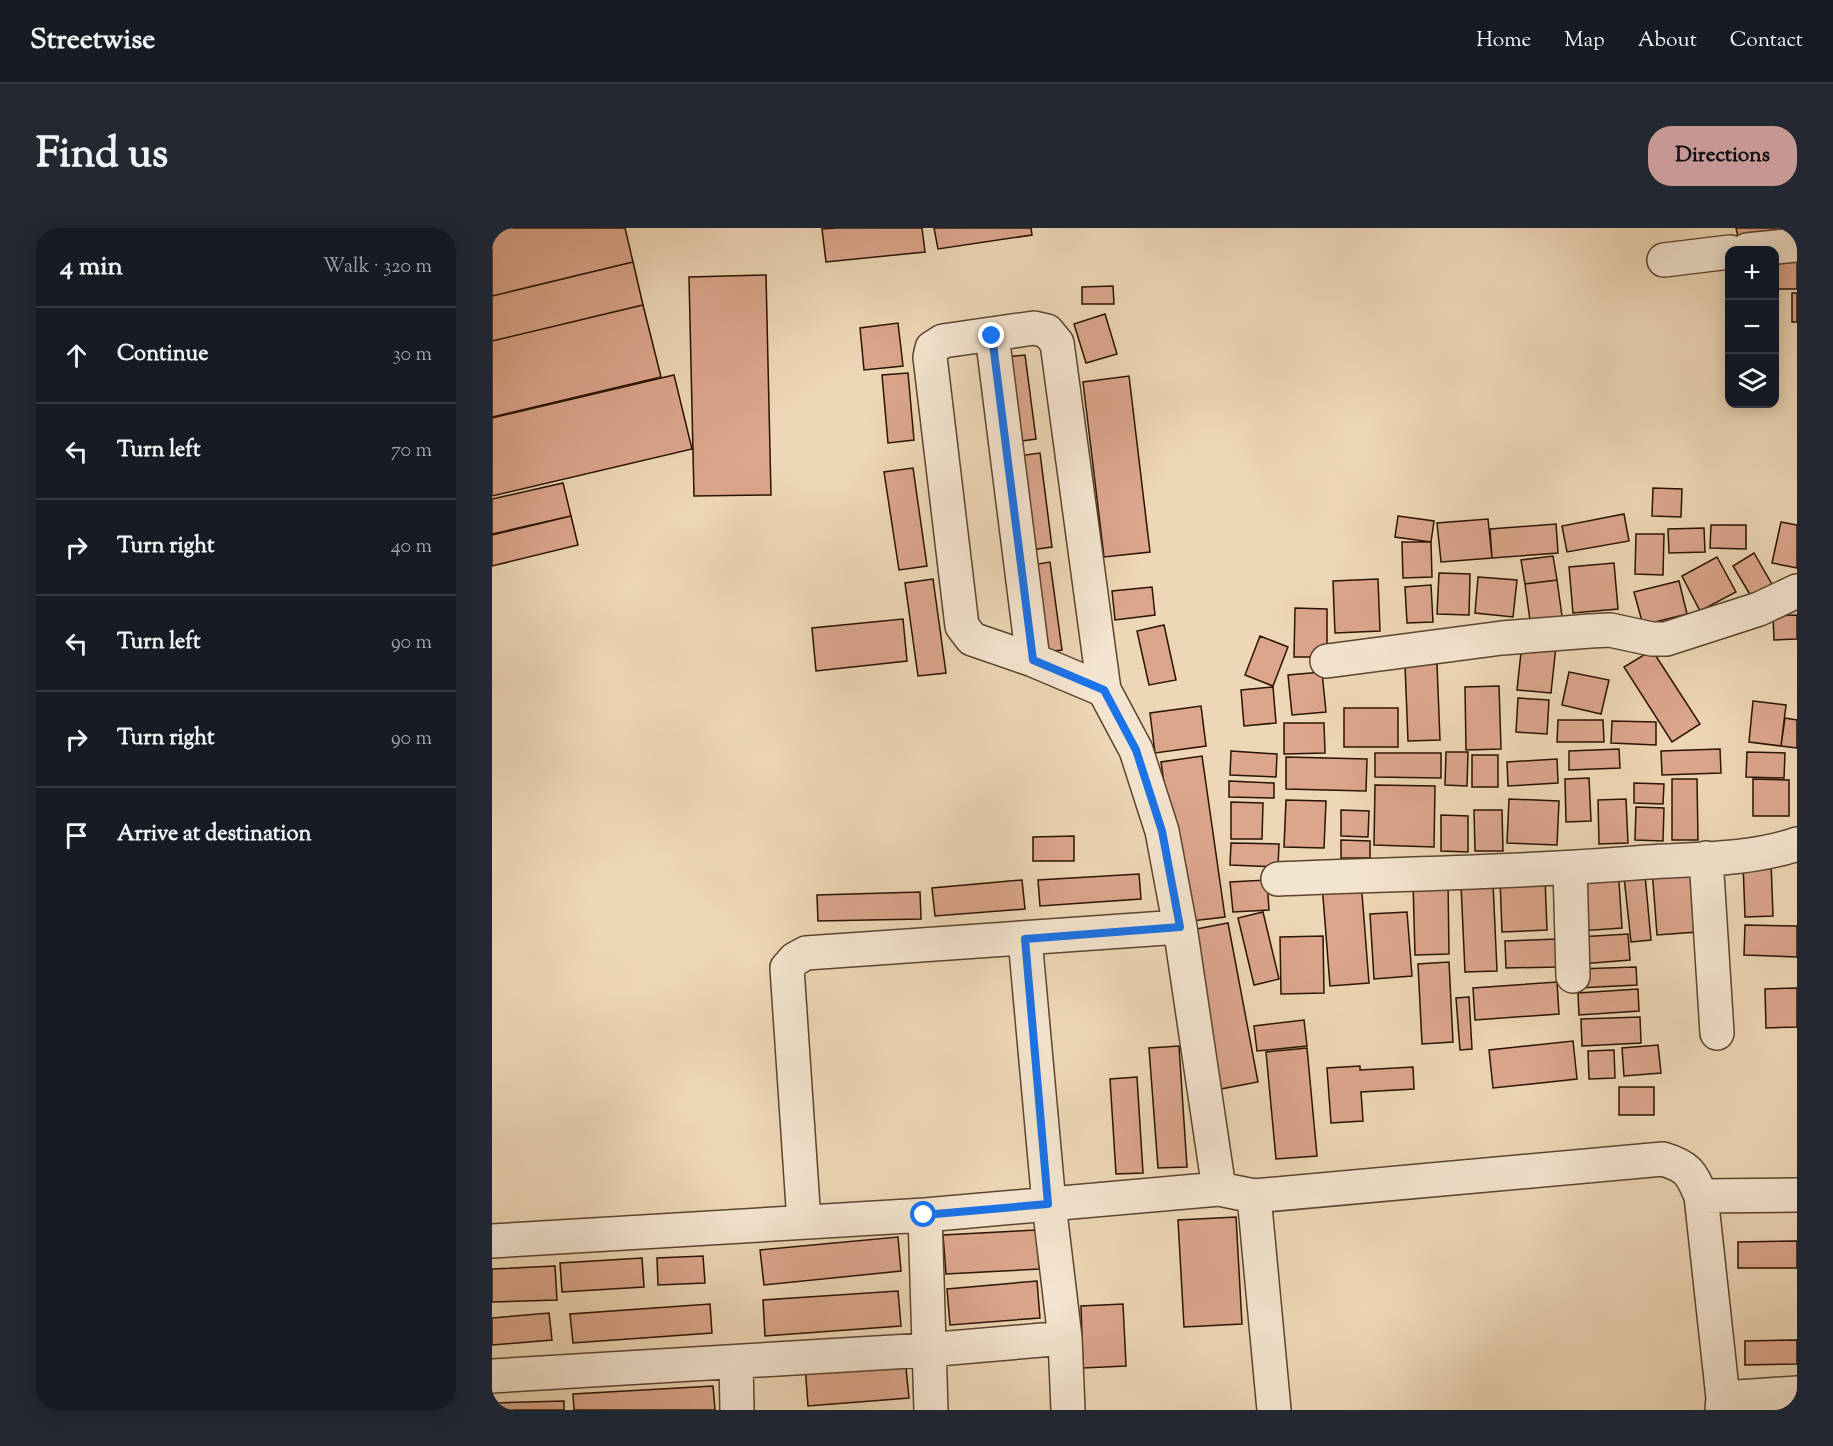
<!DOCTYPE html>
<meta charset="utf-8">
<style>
body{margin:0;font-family:"Sorts Mill Goudy",serif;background:#242831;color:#f1f3f6}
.controls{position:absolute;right:18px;top:18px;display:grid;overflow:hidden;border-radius:12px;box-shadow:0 3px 15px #0003}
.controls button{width:54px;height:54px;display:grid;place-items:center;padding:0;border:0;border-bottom:2px solid #363941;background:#171b24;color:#f1f3f6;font:30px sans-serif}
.stop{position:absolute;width:18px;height:18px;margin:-14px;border:4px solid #1a73e8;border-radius:50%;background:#fff}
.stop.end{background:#1a73e8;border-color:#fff;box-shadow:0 2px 6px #0008}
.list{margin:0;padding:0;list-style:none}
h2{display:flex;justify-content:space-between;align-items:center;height:78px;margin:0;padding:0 24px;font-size:26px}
h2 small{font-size:20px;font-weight:400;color:#9ea1a6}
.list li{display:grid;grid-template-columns:39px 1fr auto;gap:18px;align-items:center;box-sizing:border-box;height:96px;padding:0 24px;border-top:2px solid #363941}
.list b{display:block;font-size:22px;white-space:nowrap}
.list em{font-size:20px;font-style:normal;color:#9ea1a6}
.icon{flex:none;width:33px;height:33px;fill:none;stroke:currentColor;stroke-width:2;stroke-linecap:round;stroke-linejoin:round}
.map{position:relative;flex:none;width:1305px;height:1182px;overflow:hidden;border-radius:24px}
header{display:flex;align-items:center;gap:36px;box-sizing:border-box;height:84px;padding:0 30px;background:#171b24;border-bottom:2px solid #363941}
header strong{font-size:28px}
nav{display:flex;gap:33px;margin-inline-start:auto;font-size:21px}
.intro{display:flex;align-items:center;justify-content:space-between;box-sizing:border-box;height:144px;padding:0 36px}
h1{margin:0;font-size:42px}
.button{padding:15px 27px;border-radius:24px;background:#c59692;color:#111;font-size:21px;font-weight:700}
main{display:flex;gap:36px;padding:0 36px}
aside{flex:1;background:#171b24;border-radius:24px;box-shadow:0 3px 15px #0003}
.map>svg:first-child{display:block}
.building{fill:#dca68d;stroke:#2a1200;stroke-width:1.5}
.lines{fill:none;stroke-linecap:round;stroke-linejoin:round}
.minor-casing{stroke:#5b432e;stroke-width:36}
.minor{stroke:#f4e5d0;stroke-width:33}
.route{stroke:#1a73e8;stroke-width:8}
</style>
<header>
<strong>Streetwise</strong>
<nav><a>Home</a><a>Map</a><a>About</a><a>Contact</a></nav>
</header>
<div class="intro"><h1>Find us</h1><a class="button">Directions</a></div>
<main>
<aside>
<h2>4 min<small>Walk · 320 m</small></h2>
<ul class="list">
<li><svg class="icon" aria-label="ahead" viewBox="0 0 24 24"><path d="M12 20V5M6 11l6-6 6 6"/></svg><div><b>Continue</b></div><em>30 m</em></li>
<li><svg class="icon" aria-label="left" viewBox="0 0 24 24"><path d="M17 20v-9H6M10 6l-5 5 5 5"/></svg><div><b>Turn left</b></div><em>70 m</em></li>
<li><svg class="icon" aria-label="right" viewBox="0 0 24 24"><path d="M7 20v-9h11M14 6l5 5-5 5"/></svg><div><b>Turn right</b></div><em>40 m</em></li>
<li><svg class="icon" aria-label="left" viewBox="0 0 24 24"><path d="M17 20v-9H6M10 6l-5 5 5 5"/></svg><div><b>Turn left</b></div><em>90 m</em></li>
<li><svg class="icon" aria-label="right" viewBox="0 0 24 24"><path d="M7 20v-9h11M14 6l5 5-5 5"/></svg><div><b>Turn right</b></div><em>90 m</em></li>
<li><svg class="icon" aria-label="arrive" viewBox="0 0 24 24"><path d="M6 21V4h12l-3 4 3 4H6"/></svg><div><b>Arrive at destination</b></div></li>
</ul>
</aside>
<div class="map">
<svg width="1305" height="1182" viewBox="0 0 1305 1182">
<rect width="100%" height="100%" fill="#eed7b6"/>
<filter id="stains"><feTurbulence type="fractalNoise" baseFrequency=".00333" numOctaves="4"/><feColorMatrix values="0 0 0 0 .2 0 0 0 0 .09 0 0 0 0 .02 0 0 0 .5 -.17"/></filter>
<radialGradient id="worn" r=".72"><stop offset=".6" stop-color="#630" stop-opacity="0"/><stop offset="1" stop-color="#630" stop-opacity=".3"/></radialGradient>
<path class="building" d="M0,0H133L141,34L0,68Z
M345,0H430L433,24L334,34L330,1Z
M442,0H539L540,7L446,21Z
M1244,0H1291L1246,9Z
M1283,24H1305V61H1283Z
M141,34L151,77L0,113V68Z
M274,47L279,267L202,268L197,49Z
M621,58L622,76H590V59Z
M1300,65H1305V94H1300Z
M151,77L169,149L0,189V113Z
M613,86L625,126L594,135L582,96Z
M406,95L411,138L372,142L368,100Z
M533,127L544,211L516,215L505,130Z
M416,145L422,212L396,215L390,147Z
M182,147L200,221L0,268V190Z
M637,148L658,324L612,329L591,154Z
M548,225L560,319L531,323L518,229Z
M421,240L435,338L407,342L392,244Z
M71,255L79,288L0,306V271Z
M1161,260L1190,261L1189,289L1160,288Z
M1132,286L1137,313L1075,324L1070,298Z
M79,288L86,317L0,338V307Z
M906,288L942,293L939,314L903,309Z
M996,291L1000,330L949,334L945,295Z
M1289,294L1305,297V340L1280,335Z
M1064,296L1066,325L1000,330L998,301Z
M1219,297H1254V321L1218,320Z
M1212,300L1213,324L1177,325L1176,301Z
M1144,306H1172L1171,347L1143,346Z
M910,314H939L940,349L911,350Z
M1262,325L1281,358L1260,370L1241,338Z
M1061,328L1065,352L1033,356L1029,332Z
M1225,329L1244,364L1208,383L1190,348Z
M558,334L570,422L545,425L533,338Z
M1122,335L1126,381L1081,385L1077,339Z
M947,345L978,346L977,387L945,386Z
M986,349L1025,352L1021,389L983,385Z
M441,351L454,445L426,448L413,355Z
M886,351L888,403L843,405L841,353Z
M1065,352L1071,395L1039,400L1033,356Z
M1187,353L1195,386L1151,397L1142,364Z
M939,357L941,394L915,395L913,359Z
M660,359L663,387L623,392L620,363Z
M803,380L835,381V429H802Z
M1305,387V411L1282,412L1281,388Z
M411,391L415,433L324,443L320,400Z
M672,397L684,452L657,457L645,403Z
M768,408L796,419L781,458L753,447Z
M1030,415L1064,418L1059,465L1025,462Z
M1160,422L1208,496L1180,514L1132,439Z
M945,436L948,512L916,513L913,437Z
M830,444L834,484L800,487L796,447Z
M1077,444L1117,452L1109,486L1070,477Z
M1007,458L1009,521L974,522L973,459Z
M781,459L784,495L752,498L749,462Z
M1026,470L1057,472L1055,506L1024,504Z
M1261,473L1294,477L1289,518L1257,514Z
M709,478L714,518L663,525L658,485Z
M852,480H906V519H852Z
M1293,490L1305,492V520L1289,518Z
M1066,492H1111L1112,514H1065Z
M1120,493L1164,494V517L1119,515Z
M792,495H832L833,525L792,526Z
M1127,521L1128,540L1077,542V523Z
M1228,521L1229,545L1170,547L1169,523Z
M739,523L785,526L784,549L738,547Z
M954,524H976L975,558L953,557Z
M1255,524L1293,525L1292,550L1254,549Z
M883,525H949V550L883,549Z
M980,527H1006V559H980Z
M710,528L733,689L691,694L669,534Z
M794,529L875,531L874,563L794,561Z
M1065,531L1066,555L1016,558L1015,534Z
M1097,550L1099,593L1074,594L1073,551Z
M1180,551H1205L1206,612H1180Z
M1261,551L1297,552V588H1261Z
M737,553L782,555V570L737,569Z
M1142,555L1172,556L1171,576L1142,575Z
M883,557L943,558L942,619L882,617Z
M1017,571L1067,573L1065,617L1015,615Z
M1134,571L1136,615L1107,616L1106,572Z
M794,572L834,573L832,620L792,619Z
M739,574L771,575L770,611H739Z
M1144,579L1172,580L1171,613L1143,612Z
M849,582L877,583L876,609L849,608Z
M982,582H1010L1011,623H983Z
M949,587L976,588V624L949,623Z
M582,608V633H541V609Z
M849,612L878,613V630H849Z
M739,615L787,616L786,639L738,637Z
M1279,634L1281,688L1253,689L1251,635Z
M1200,638L1205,704L1165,707L1160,641Z
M1126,639L1130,700L1087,703L1082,642Z
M647,646L649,671L548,678L546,652Z
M1153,647L1159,712L1139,714L1132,649Z
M1053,650L1055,702L1010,704L1008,651Z
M530,652L533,681L443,688L440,660Z
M775,652L777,682L741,684L738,654Z
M956,652L957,726L923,727L921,653Z
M869,653L877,755L838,758L830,656Z
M1001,655L1005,743L973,744L969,657Z
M428,664L429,691L326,693L325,667Z
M771,684L787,751L762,757L746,690Z
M915,684L920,748L882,751L878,686Z
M736,695L766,854L723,862L694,703Z
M1253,697L1305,698V729L1252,727Z
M1136,706L1138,732L1089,736L1087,709Z
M831,708L832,765L789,766L788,709Z
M1066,711L1067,739L1014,740L1013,713Z
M957,734L961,814L930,816L926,736Z
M1144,739L1145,757L1086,760L1085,741Z
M1065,754L1067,786L983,792L981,760Z
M1305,760V799L1274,800L1273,761Z
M1146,761L1147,783L1087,787L1086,765Z
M977,769L980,821L968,822L964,770Z
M1148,789L1149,815L1090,818L1089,791Z
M812,792L815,818L765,823L762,798Z
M1081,813L1085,851L1001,860L997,822Z
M1166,817L1169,845L1132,848L1130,820Z
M687,818L695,939L666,940L657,820Z
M815,820L825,928L784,931L774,824Z
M1122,822L1123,850L1097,851L1096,823Z
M868,838V842L921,839L922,861L869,864L871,893L839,895L835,840Z
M645,849L651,945L624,946L618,851Z
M1127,859H1162V887H1127Z
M744,989L750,1096L692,1099L686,992Z
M545,1002L547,1041L454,1046L451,1007Z
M406,1009L409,1043L272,1057L268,1022Z
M1305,1013V1040H1246V1014Z
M211,1028L213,1055L166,1057L165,1030Z
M150,1030L152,1059L70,1064L68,1035Z
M63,1038L65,1072L0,1074V1041Z
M545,1053L548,1090L458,1097L455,1061Z
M406,1063L409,1098L273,1108L271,1072Z
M218,1076L220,1105L81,1115L78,1086Z
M631,1076L634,1138L591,1140L589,1078Z
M57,1085L60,1112L0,1117V1090Z
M1305,1112V1136L1253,1137V1113Z
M413,1130L417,1170L316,1178L313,1137Z
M221,1158L223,1182H82L81,1166Z
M72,1173V1182H0V1175Z"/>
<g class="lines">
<defs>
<path id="minor" d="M1255,22L1305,17
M1172,32L1238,24
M500,107L541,432
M835,433L1010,410L1098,403L1118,402L1160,411H1174L1267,381L1305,363
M612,462L565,115L555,103L542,100L451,113L440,120L438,129L470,398L480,411L541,432L612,462L644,522L670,603L688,699L727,961
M1214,630L1225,805
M1078,640L1081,748
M786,651C909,646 1033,644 1156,634C1204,631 1259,632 1305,616
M533,711L557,976L573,1110L576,1182
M762,968L782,1182
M1209,968L1305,967
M433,987L439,1182
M312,994L295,740L303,731L314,725L688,699
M0,1013L433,987L727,961L762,968L1171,931C1197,939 1199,945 1209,968L1231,1170L1230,1182
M244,1134L245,1182
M0,1148L435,1122L573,1110
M1231,1170L1305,1165"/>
</defs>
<use href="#minor" class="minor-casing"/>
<use href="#minor" class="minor"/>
</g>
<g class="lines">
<path class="route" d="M432,987L556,976L533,711L688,699L670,603L644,522L612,462L541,432L500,108"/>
</g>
<rect width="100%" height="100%" filter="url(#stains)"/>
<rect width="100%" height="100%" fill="url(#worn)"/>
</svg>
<div class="controls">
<button>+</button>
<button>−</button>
<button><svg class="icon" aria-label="layers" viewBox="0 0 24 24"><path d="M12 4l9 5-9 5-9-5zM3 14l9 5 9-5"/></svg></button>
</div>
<div class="stop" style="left:432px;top:987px"></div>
<div class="stop end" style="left:500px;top:108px"></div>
</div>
</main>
